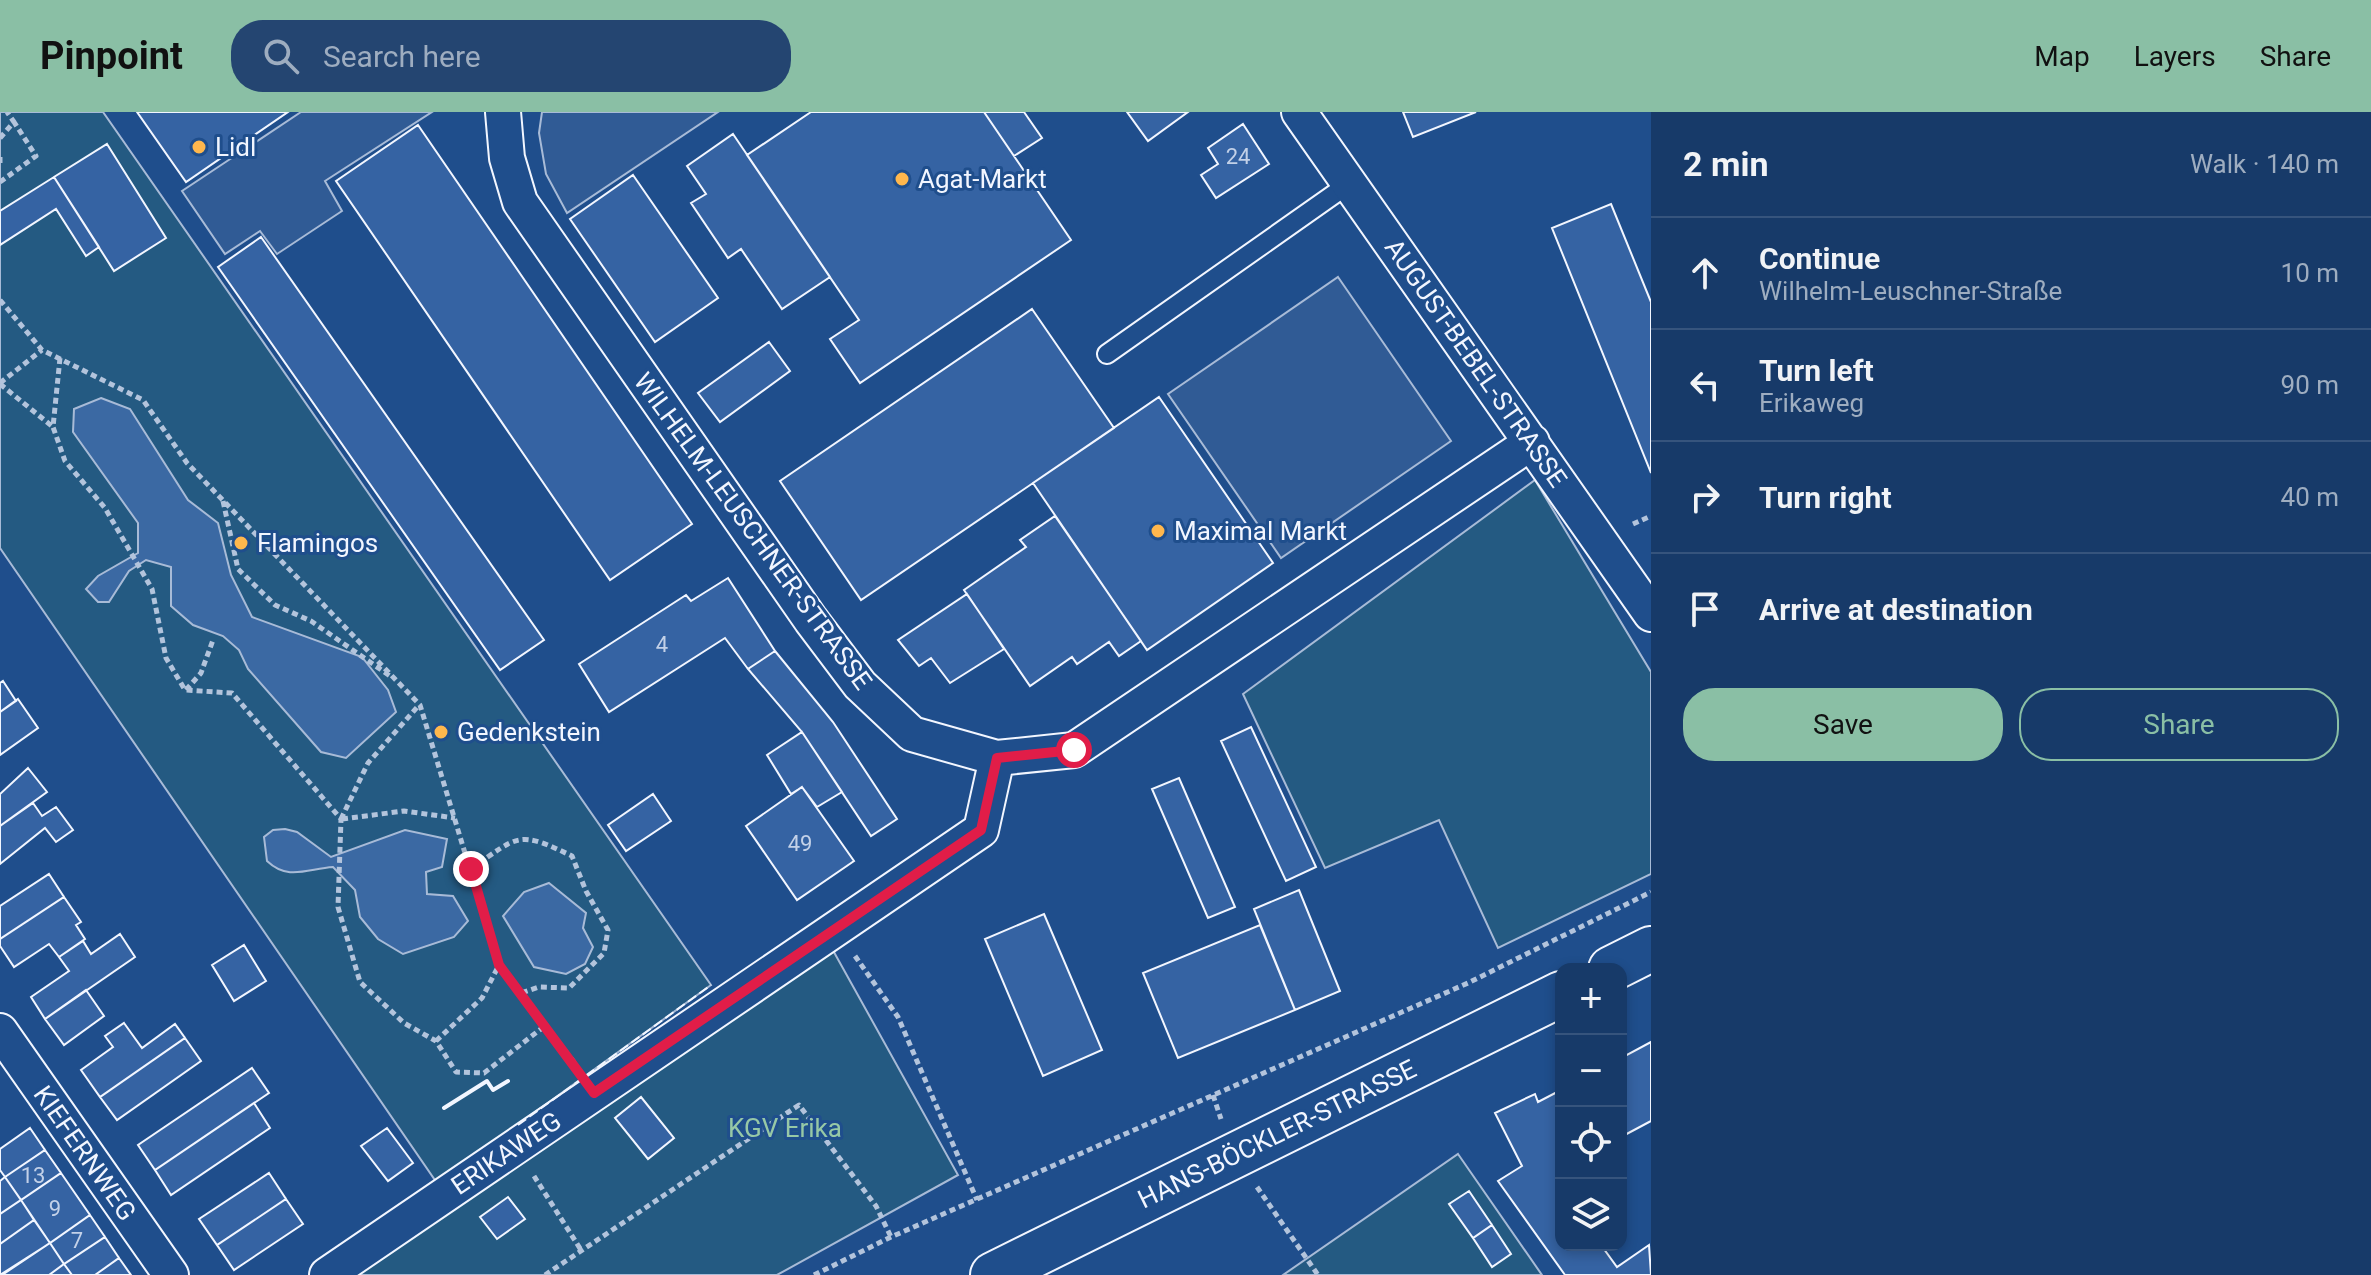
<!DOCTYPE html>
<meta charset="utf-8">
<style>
body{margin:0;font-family:Roboto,sans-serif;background:#244571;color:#f1f3f6}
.controls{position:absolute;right:24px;bottom:24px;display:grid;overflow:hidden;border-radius:16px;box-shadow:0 4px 12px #0003}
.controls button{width:72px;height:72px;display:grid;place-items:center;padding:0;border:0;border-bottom:2px solid #36547d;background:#173a69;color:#f1f3f6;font:40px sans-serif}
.stop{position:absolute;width:24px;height:24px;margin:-18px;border:6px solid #e11d48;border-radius:50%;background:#fff}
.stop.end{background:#e11d48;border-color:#fff;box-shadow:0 2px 8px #0008}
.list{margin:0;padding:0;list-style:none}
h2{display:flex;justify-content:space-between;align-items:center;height:104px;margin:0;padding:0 32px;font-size:34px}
h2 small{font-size:26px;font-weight:400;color:#9eadc0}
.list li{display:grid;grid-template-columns:52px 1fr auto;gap:24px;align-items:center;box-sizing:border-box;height:112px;padding:0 32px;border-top:2px solid #36547d}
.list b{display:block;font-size:30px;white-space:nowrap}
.list p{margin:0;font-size:26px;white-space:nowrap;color:#9eadc0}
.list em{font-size:26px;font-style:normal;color:#9eadc0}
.actions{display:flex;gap:16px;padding:24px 32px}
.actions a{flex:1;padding:18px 0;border:2px solid #8abfa5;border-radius:32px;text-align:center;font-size:28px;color:#8abfa5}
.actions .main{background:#8abfa5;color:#111}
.icon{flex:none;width:44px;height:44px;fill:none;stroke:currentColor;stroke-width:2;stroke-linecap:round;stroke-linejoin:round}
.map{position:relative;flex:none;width:1651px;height:1163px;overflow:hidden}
header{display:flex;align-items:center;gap:48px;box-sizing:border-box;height:112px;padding:0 40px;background:#8abfa5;color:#111}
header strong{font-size:38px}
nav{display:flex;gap:44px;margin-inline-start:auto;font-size:28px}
.search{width:560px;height:72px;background:#244571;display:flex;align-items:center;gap:20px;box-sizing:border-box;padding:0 28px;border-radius:32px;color:#9eadc0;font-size:30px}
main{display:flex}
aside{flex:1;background:#173a69}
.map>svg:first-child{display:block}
.green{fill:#245a82;stroke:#a8bbd7;stroke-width:2}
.parking{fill:#305b95;stroke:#a8bbd7;stroke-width:2}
.water{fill:#3b69a3;stroke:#a8bbd7;stroke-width:2}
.building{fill:#3563a3;stroke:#f2f6ff;stroke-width:2}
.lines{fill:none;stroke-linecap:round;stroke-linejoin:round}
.service-casing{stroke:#f2f6ff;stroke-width:22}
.minor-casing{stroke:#f2f6ff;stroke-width:38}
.tertiary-casing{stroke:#f2f6ff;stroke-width:48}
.path{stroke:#b3c4dc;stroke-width:5;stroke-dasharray:6 4;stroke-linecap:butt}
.service{stroke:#1f4e8c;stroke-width:18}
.minor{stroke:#1f4e8c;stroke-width:34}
.tertiary{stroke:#1f4e8c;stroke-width:44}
.fence{stroke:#f2f6ff;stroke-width:2;stroke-dasharray:10 4;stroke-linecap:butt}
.wall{stroke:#f2f6ff;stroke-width:4}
.route{stroke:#e11d48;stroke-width:10}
.poi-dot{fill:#ffb74d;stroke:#1f4e8c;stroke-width:3}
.labels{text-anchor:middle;stroke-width:6;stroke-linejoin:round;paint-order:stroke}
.number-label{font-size:22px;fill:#c3d1e8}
.poi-label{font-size:26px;fill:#f2f6ff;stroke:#1f4e8c;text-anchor:start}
.street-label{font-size:26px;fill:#f2f6ff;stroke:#1f4e8c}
.park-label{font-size:26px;fill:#97c8a6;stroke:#1f4e8c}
</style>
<header>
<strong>Pinpoint</strong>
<div class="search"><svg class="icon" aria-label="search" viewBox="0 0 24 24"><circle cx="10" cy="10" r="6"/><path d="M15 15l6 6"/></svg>Search here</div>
<nav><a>Map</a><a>Layers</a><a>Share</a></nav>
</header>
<main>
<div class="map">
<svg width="1651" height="1163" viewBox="0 0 1651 1163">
<rect width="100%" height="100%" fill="#1f4e8c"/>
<path class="green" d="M0,0H103L711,873L437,1071L0,436Z
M1535,368L1651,560V762L1498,836L1439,708L1325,756L1243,582Z
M830,833L958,1063L777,1163H348Z
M1458,1042L1542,1163H1283Z"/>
<path class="parking" d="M301,0H432L325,69L342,99L277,142L260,119L225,142L182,79Z
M542,0H718L567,101L546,62L539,21Z
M1338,165L1451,329L1281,446L1168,282Z"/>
<path class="water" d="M101,286L130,297L188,388L218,411L231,463L252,505L362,545L388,578L396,600L346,646L321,640L248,557L239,538L223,524L193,513L171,494V455L146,448L129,459L109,490H98L86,477L98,464L138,441V411L73,320L74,297Z
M285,717L297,720L331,745L405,718L447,727L442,755L426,760L427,782L453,784L468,809L454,825L403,842L378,827L360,805L355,778L333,755C307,757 288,769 267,749L264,725L273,718Z
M549,771L586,801L583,816L593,835L585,852L566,862L534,855L503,804L524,780Z"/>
<path class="building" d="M137,0H288L186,70Z
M811,0H984L1071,128L860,271L830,227L859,208L747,43Z
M984,0H1024L1042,26L1014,44Z
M1127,0H1188L1148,29Z
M1403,0H1476L1413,25Z
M1243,12L1269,52L1216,86L1201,63L1218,52L1208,36Z
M418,13L692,412L610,468L336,69Z
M733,22L830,165L782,197L741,137L728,146L691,91L706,82L687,54Z
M107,32L166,126L114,159L54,65Z
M633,63L718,186L655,230L570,107Z
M54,65L99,135L86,144L56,97L0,133V99Z
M1611,92L1651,190V361L1552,116Z
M261,125L544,528L500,558L218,155Z
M1032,197L1114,316L861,488L780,369Z
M769,230L790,259L720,310L698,281Z
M1159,285L1273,451L1147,538L1033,371Z
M1055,404L1141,529L1119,544L1109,530L1077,552L1072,545L1030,574L964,478L1026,435L1020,428Z
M728,466L775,539L748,557L725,526L609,600L579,552L686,483L691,489Z
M967,482L1004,537L950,571L931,546L919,554L898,528Z
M775,539L833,610L897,707L871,724L802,620L748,557Z
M3,569L16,589L0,600V571Z
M18,587L38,616L0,643V600Z
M1251,615L1316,755L1286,769L1221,629Z
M802,620L842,680L817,695L802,675L791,682L767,643Z
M28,656L47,680L0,714V682Z
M1179,666L1235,795L1208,806L1152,677Z
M802,675L854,749L797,788L746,714Z
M653,682L671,709L626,739L608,713Z
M33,691L42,704L56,695L73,718L56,730L45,716L0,752V714Z
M49,762L64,785L0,827V794Z
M1299,778L1340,879L1295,898L1254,797Z
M64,785L81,810L76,813L85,827L59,845L49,832L14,855L0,834V827Z
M1044,802L1102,938L1043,964L985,827Z
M1260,813L1295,898L1178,946L1143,861Z
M120,822L135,845L45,907L31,885L69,859L59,845L83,829L91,842Z
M244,833L266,869L234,889L212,853Z
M86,878L104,904L64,933L45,907Z
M124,911L142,936L175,912L185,926L100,985L81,958L113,935L105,924Z
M185,926L201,949L117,1008L100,985Z
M1651,930V1009L1621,1025V946Z
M252,956L269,981L155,1058L138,1033Z
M1561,978V1133H1601L1617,1155L1649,1133L1651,1163H1565L1498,1069L1522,1054L1495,1001L1535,982L1538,990Z
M641,985L674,1026L648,1047L615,1006Z
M254,991L270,1016L171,1083L155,1058Z
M30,1016L45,1038L5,1065L0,1058V1037Z
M387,1016L413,1051L388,1069L361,1034Z
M45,1038L61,1061L21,1088L5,1065Z
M61,1061L90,1103L50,1131L21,1088Z
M269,1061L286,1087L217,1133L199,1107Z
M5,1065L21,1088L0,1102V1069Z
M1469,1079L1492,1113L1473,1126L1449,1092Z
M508,1085L525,1107L497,1127L480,1105Z
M286,1087L303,1112L234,1158L217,1133Z
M21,1088L34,1108L0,1132V1102Z
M90,1103L105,1125L64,1152L50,1131Z
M34,1108L50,1131L0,1163V1132Z
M1492,1113L1511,1142L1492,1155L1473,1126Z
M105,1125L119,1146L95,1163H72L64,1152Z
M50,1131L64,1152L49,1163H2Z
M119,1146L131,1163H95Z
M64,1152L72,1163H49Z"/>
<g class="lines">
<defs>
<path id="service" d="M1107,242L1350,71"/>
<path id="minor" d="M503,0L507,46L520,90L811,508L860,573L912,622L997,646L1074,638L1532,330
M1299,0L1651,502
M0,919L171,1163
M327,1163L981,718L997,646"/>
<path id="tertiary" d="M1611,857L1651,837
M993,1163L1561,882"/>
</defs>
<use href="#service" class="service-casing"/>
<use href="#minor" class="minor-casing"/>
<use href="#tertiary" class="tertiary-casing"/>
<path class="path" d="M0,26L14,10L7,0
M0,45V54
M0,70L36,44L14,10
M0,188L42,238L143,288L187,351L420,593L499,853L576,953
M60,246L53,315L65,349L105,396L152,477L166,546L185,578L232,581L341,707L338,795L360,870L404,911L436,929L456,960L484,961L546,913
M0,271L42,238
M0,272L53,315
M223,389L238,457L275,493L311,509L390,564
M1633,412L1651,404
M186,578L201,561L213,528
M341,707L368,651L419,593
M342,707L404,699L455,706
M471,757C519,723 518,718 572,744L586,779L608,818L604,841L569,876L539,875L521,881
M855,844L898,905L977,1088
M436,929L482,886L499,853
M1213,983L1221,1007
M534,1064L581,1138
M1257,1075L1318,1163
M545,1163L799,993L876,1094L891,1125
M814,1163L891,1125L1468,871L1651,780"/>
<use href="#service" class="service"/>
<use href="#minor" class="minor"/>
<use href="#tertiary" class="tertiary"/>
<path class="fence" d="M518,1013L711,873"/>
<path class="wall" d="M444,996L487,969L493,978L508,969"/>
</g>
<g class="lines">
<path class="route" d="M471,757L499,853L594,981L981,718L997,646L1074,638"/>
</g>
<g class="poi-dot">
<circle cx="199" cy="35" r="8"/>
<circle cx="902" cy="67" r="8"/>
<circle cx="1158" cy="419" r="8"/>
<circle cx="241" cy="431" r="8"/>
<circle cx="441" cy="620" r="8"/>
</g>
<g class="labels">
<g class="number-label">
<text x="1238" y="52">24</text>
<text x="662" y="540">4</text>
<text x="800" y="739">49</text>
<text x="33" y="1071">13</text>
<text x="55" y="1104">9</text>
<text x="77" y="1136">7</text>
</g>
<g class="poi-label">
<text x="215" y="44">Lidl</text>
<text x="918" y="76">Agat-Markt</text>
<text x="1174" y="428">Maximal Markt</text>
<text x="257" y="440">Flamingos</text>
<text x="457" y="629">Gedenkstein</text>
</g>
<g class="street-label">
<text transform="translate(1476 251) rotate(55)" y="9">AUGUST-BEBEL-STRASSE</text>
<text transform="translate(753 419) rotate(54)" y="9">WILHELM-LEUSCHNER-STRASSE</text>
<text transform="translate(1277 1022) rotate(-26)" y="9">HANS-BÖCKLER-STRASSE</text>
<text transform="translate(85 1041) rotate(55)" y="9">KIEFERNWEG</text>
<text transform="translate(506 1041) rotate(-34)" y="9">ERIKAWEG</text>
</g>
<g class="park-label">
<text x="785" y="1025">KGV Erika</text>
</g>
</g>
</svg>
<div class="controls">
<button>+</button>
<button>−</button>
<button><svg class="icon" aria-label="locate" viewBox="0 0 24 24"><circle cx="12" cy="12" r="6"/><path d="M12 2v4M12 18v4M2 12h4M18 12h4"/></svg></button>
<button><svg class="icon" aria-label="layers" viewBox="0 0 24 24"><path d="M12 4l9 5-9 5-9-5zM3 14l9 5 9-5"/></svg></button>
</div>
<div class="stop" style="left:1074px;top:638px"></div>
<div class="stop end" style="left:471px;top:757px"></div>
</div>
<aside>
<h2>2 min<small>Walk · 140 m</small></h2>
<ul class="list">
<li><svg class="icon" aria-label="ahead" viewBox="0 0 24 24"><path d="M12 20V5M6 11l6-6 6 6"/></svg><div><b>Continue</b><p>Wilhelm-Leuschner-Straße</p></div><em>10 m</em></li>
<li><svg class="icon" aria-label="left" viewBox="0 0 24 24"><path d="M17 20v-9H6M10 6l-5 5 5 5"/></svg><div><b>Turn left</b><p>Erikaweg</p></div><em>90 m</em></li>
<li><svg class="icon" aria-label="right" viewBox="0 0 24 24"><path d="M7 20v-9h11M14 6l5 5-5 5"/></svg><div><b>Turn right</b></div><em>40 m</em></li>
<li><svg class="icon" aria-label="arrive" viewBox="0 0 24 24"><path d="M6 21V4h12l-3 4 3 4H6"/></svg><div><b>Arrive at destination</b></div></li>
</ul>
<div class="actions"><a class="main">Save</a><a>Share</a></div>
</aside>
</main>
